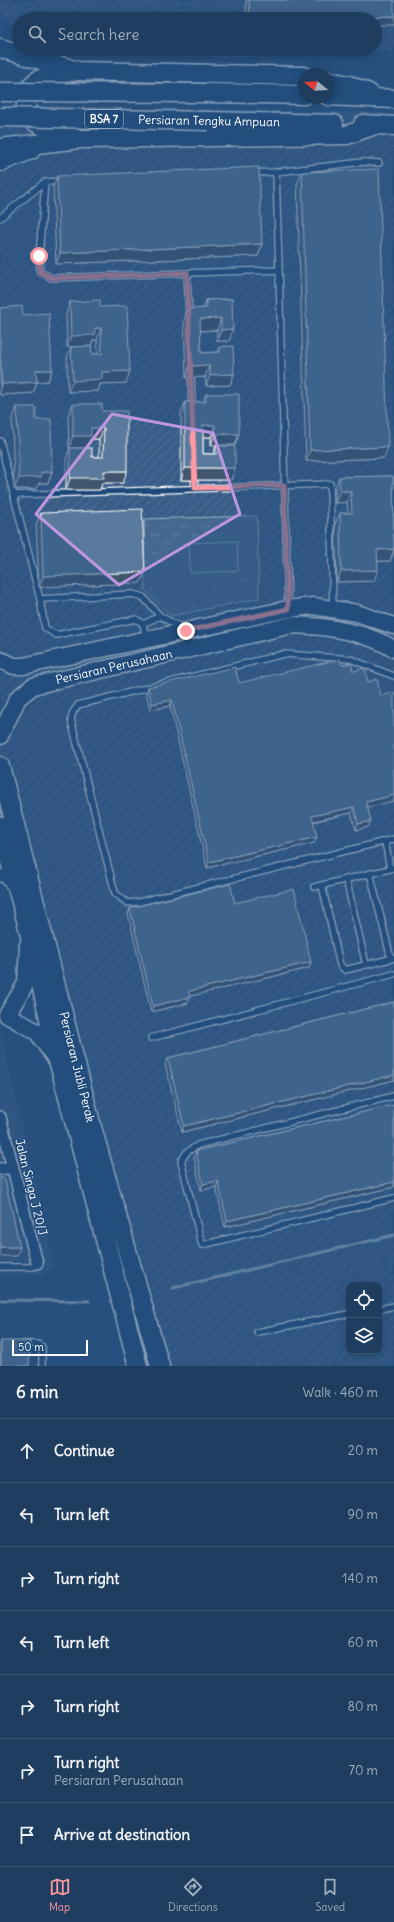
<!DOCTYPE html>
<meta charset="utf-8">
<style>
body{margin:0;font-family:Delius,sans-serif;background:#2b4868;color:#f1f3f6}
.controls{position:absolute;right:12px;bottom:12px;display:grid;overflow:hidden;border-radius:8px;box-shadow:0 2px 10px #0003}
.controls button{width:36px;height:36px;display:grid;place-items:center;padding:0;border:0;border-bottom:1px solid #3c5674;background:#1e3d5f;color:#f1f3f6;font:20px sans-serif}
.compass{position:absolute;left:298px;top:68px;width:36px;height:36px;border-radius:50%;background:#1e3d5f;box-shadow:0 2px 10px #0003;rotate:288deg}
.scale{position:absolute;left:12px;bottom:10px;width:76px;box-sizing:border-box;padding-left:4px;border:2px solid #fff;border-top:0;font-size:11px;line-height:14px;white-space:nowrap;color:#fff;-webkit-text-stroke:3px #1f4a7a;paint-order:stroke}
.stop{position:absolute;width:12px;height:12px;margin:-9px;border:3px solid #ff9aa2;border-radius:50%;background:#fff}
.stop.end{background:#ff9aa2;border-color:#fff;box-shadow:0 1px 4px #0008}
.list{margin:0;padding:0;list-style:none}
h2{display:flex;justify-content:space-between;align-items:center;height:52px;margin:0;padding:0 16px;font-size:17px}
h2 small{font-size:13px;font-weight:400;color:#a1aebd}
.list li{display:grid;grid-template-columns:26px 1fr auto;gap:12px;align-items:center;box-sizing:border-box;height:64px;padding:0 16px;border-top:1px solid #3c5674}
.list b{display:block;font-size:15px;white-space:nowrap}
.list p{margin:0;font-size:13px;white-space:nowrap;color:#a1aebd}
.list em{font-size:13px;font-style:normal;color:#a1aebd}
.icon{flex:none;width:22px;height:22px;fill:none;stroke:currentColor;stroke-width:2;stroke-linecap:round;stroke-linejoin:round}
.map{position:relative;flex:none;width:394px;height:1366px;overflow:hidden}
.search{position:absolute;background:#1e3d5f;box-shadow:0 2px 10px #0003;left:12px;right:12px;top:12px;height:44px;display:flex;align-items:center;gap:10px;box-sizing:border-box;padding:0 14px;border-radius:22px;color:#a1aebd;font-size:15px}
.sheet{height:500px;background:#1e3d5f}
nav{display:flex;justify-content:space-around;align-items:center;box-sizing:border-box;height:56px;border-top:1px solid #3c5674;background:#1e3d5f;font-size:11px;color:#a1aebd}
nav a{display:grid;justify-items:center;gap:2px}
nav .on{color:#ff9aa2}
.map>svg:first-child{display:block}
.built{fill:#375d88}
.industrial{fill:url(#industrial-furrows);fill-rule:evenodd}
.park{fill:url(#park-crowns);stroke:#a2b4c8}
.garden{fill:#446890;stroke:#a2b4c8}
.lines{fill:none;stroke-linecap:round;stroke-linejoin:round}
.stream{stroke:#aabbcd;stroke-width:3}
.lane-casing{stroke:#fff;stroke-width:8}
.street-casing{stroke:#fff;stroke-width:14}
.secondary-casing{stroke:#fff;stroke-width:19}
.primary-casing{stroke:#fff;stroke-width:21}
.lane{stroke:#1f4a7a;stroke-width:5.5}
.street{stroke:#1f4a7a;stroke-width:11}
.secondary{stroke:#1f4a7a;stroke-width:16}
.primary{stroke:#1f4a7a;stroke-width:18}
.primary-bridge-casing{stroke:#fff;stroke-width:21;stroke-linecap:butt}
.primary-bridge{stroke:#1f4a7a;stroke-width:18}
.wall{fill:#4d6987;stroke:#fff;fill-rule:evenodd}
.shaded-wall{fill:#3f556e;stroke:#fff}
.building{fill:#5a7a9d;stroke:#fff}
.route{stroke:#ff9aa2;stroke-width:5}
.marked{fill:none;stroke:#bd96df;stroke-width:3;stroke-linejoin:round}
.labels{text-anchor:middle;stroke-width:3;stroke-linejoin:round;paint-order:stroke}
.shield{fill:#1f4a7a;stroke:#bcc9d7;stroke-width:1}
.shield-label{font-size:11px;font-weight:bold;fill:#fff}
.street-label{font-size:12px;fill:#fff;stroke:#1f4a7a}
</style>
<div class="map">
<svg width="394" height="1366" viewBox="0 0 394 1366">
<defs>
<pattern id="industrial-furrows" width="10" height="10" patternUnits="userSpaceOnUse"><rect width="10" height="10" fill="#375d88"/><path d="M-1 1l2-2M0 10L10 0M9 11l2-2" fill="none" stroke="#55759a"/></pattern>
<pattern id="park-crowns" width="20" height="18" patternUnits="userSpaceOnUse"><rect width="20" height="18" fill="#446890"/><path d="M2 6a3 3 0 1 1 6 0M12 15a3 3 0 1 1 6 0" fill="none" stroke="#607fa1"/></pattern>
</defs>
<rect width="100%" height="100%" fill="#28517f"/>
<filter id="ink" filterUnits="userSpaceOnUse"><feTurbulence type="fractalNoise" baseFrequency=".025" numOctaves="2"/><feDisplacementMap in="SourceGraphic" scale="8" xChannelSelector="R" yChannelSelector="G"/><feConvolveMatrix kernelMatrix="1 2 1 2 8 2 1 2 1" color-interpolation-filters="sRGB"/></filter>
<g filter="url(#ink)">
<path class="built" d="M0,1028L54,1264L44,1274L0,1275Z"/>
<path class="industrial" d="M0,0H394V51L223,58L168,49H375V19H19V25L12,24L0,13Z
M0,105L394,113V1366H146L132,1304L0,797ZM349,1285H379V1351H349Z"/>
<path class="park" d="M257,516L259,598L172,616L145,590L144,519Z"/>
<path class="garden" d="M237,541L238,571L190,573L189,543Z"/>
<g class="lines">
<path class="stream" d="M173,1288L394,1235
M0,1300L89,1301"/>
<defs>
<path id="lane" d="M276,172L363,162L379,163
M45,182L39,256L40,272L52,278L187,273L189,316
M0,218L45,182L63,181
M279,270L288,608
M187,273L279,270L276,172L253,173
M191,371L192,408
M0,441L40,599
M194,473L195,488
M13,495L330,484L333,609
M143,624L160,616
M146,639L143,624L136,619L56,635L45,628L40,599L133,594L143,597L160,616L182,628
M394,676L350,659L284,654L78,705L73,712L71,720L115,893L127,903L139,902L394,839
M385,841L390,869
M370,873L391,959
M346,879L366,965
M322,885L340,965L345,970L394,958
M314,887L394,868
M151,1038L394,974
M394,1096L198,1145L187,1152L181,1161L202,1245L394,1198
M0,1267H33L37,1263
M379,1309L394,1306
M257,1332L349,1314
M23,1344H38L42,1347V1366"/>
<path id="street" d="M0,875L6,878L14,888
M0,1117L37,1263
M0,1169L13,1167"/>
<path id="secondary" d="M0,660L14,666H23L288,609L313,606L357,613L394,626
M0,736L18,698L33,686L292,625C326,626 364,631 394,649
M7,1015L26,983L28,944
M7,1015L37,1032L57,1061"/>
<path id="primary" d="M0,48L78,71L304,76
M328,81L349,85L369,93
M207,93L304,95
M328,96L394,99
M209,121L334,124
M363,124L394,126
M75,137C65,134 42,128 34,121C21,110 24,87 40,79C50,74 65,74 76,71
M0,148L81,139L347,135L375,125
M0,162L31,150
M0,766L93,1131L160,1366
M0,826L28,927L60,1067L138,1366"/>
</defs>
<use href="#lane" class="lane-casing"/>
<use href="#street" class="street-casing"/>
<use href="#secondary" class="secondary-casing"/>
<use href="#primary" class="primary-casing"/>
<use href="#lane" class="lane"/>
<use href="#street" class="street"/>
<use href="#secondary" class="secondary"/>
<use href="#primary" class="primary"/>
<defs>
<path id="primary-bridge" d="M0,92L207,93
M0,117L209,121"/>
</defs>
<use href="#primary-bridge" class="primary-bridge-casing"/>
<use href="#primary-bridge" class="primary-bridge"/>
</g>
<path class="wall" d="M246,0H394L375,19H246Z
M302,172L384,458L306,461L297,184Z
M57,176L262,244L258,256L56,264L53,187Z
M232,299L229,341H217V330L200,331L201,353L218,352L220,347L234,374L230,385L206,386L205,377L186,378L184,321L188,309H203L206,300Z
M70,302L100,307L130,371L126,383L100,384L98,391L68,392L67,358L71,347H67L66,314ZM93,340H97L98,354H92L91,346Z
M0,308L23,315L52,370L48,381L37,382L33,393L0,395Z
M206,394L239,434L235,445H211V437H203V454H213L216,446L235,468L231,480H181V414L185,402H203Z
M73,404L102,411L123,483H102L100,490H66V459L70,448L92,457H99V439H90L87,448H69L68,415Z
M17,407L36,420L52,472L48,483H39L37,489H14L12,419Z
M393,476L394,551L390,561H378L374,581L337,582L335,524L340,513H348L347,502L335,503V489L339,477Z
M41,513L145,572L140,583L39,587L36,524Z
M239,683L367,807L371,821L368,827L356,830L351,813L313,822L314,843L207,868L170,706L150,710L146,693L148,687Z
M235,903L309,968L190,996L188,1003L151,1012L128,914L130,908Z
M394,1002V1080L182,1132L165,1064L168,1058Z
M394,1105V1187L225,1227L216,1187L201,1190L194,1158L196,1151Z
M1,1341L29,1366H0V1344Z"/>
<path class="shaded-wall" d="M394,16V25H375V19H307Z
M262,244L258,256L56,264L60,253Z
M221,318L217,330L195,331L200,319Z
M95,328H101L97,340H93L91,346L67,347L71,336Z
M233,329L229,341H217L221,330Z
M209,365L205,377L186,378L190,366Z
M36,370H52L48,381L32,382Z
M130,371L126,383L100,384L98,391L68,392L73,381L102,372Z
M234,374L230,385L206,386L210,375Z
M37,382L33,393L0,395V389L2,384Z
M203,425H215L211,437H199Z
M91,428H104L99,439H90L87,448H69L73,436Z
M215,434H239L235,445H211Z
M388,447L384,458L306,461L310,450Z
M185,468H235L231,480H181Z
M104,471H127L123,483H102L100,490H66L70,478Z
M41,472H52L48,483H39L37,489H14L19,478Z
M340,491H351L347,502L335,503Z
M394,549L390,561H373L377,550Z
M378,570L374,581L337,582L341,571Z
M145,572L140,583L39,587L43,576Z
M172,700L170,706L150,710L152,704Z
M394,795V801L364,808L366,802Z
M354,807L351,813L309,822L312,816Z
M371,821L368,827L356,830L358,824Z
M317,837L314,843L207,868L209,862Z
M311,962L309,968L187,997L189,991Z
M190,997L188,1003L151,1012L153,1006Z
M394,1075V1080L182,1132L184,1126Z
M218,1181L216,1187L201,1190L203,1184Z
M394,1182V1187L225,1227L227,1221Z
M0,1247H20L17,1256H0Z"/>
<path class="building" d="M249,0H394V16L307,19H250Z
M259,167L262,244L60,253L57,176Z
M379,169L388,447L310,450L302,172Z
M232,299L233,329L221,330V318L200,319L201,353L220,352V347L233,346L234,374L210,375L209,365L190,366L188,309L207,308L206,300Z
M100,300V307L127,306L130,371L102,372V379L73,381L71,347L91,346L92,354H102L101,328H95V335L71,336L70,302Z
M22,306L23,315L49,313L52,370H36L37,382L2,384L0,352V308Z
M206,394H239V434H215V425H203V454H216V446H235V468H185V402H206Z
M73,404H102V411H127V471H104V478H70V448H92V457H103L104,428H91V436H73Z
M17,407H36V420L51,419L52,472H41V477L19,478Z
M393,476L394,549L377,550L378,570L341,571L340,513H352L351,491H340L339,477Z
M142,509L145,572L43,576L41,513Z
M340,659L342,665L351,663L353,671L365,668L368,682L377,679L381,696L394,692V795L366,802L371,821L358,824L354,807L312,816L317,837L209,862L172,700L152,704L148,687L235,667L239,683Z
M230,884L235,903L294,889L311,962L189,991L190,997L153,1006L130,908Z
M394,1002V1075L184,1126L168,1058Z
M394,1105V1182L227,1221L218,1181L203,1184L196,1151Z
M0,1177L5,1180L20,1247H0Z
M1,1341H30L29,1366H1Z"/>
</g>
<g class="lines" filter="url(#ink)">
<path class="route" d="M39,256L40,272L52,278L187,273L195,488L284,485L288,609L186,631"/>
</g>
<path d="M0 0H394V1366H0ZM112,414L213,433L240,514L119,585L36,514Z" fill="#28517f" fill-opacity=".55" fill-rule="evenodd"/>
<path class="marked" d="M112,414L213,433L240,514L119,585L36,514Z"/>
<g class="labels">
<rect class="shield" x="85" y="110" width="38" height="18" rx="3"/>
<g class="shield-label">
<text x="104" y="123">BSA 7</text>
</g>
<g class="street-label">
<text transform="translate(209 121) rotate(1)" y="4">Persiaran Tengku Ampuan</text>
<text transform="translate(114 667) rotate(-13)" y="4">Persiaran Perusahaan</text>
<text transform="translate(77 1067) rotate(76)" y="4">Persiaran Jubli Perak</text>
<text transform="translate(31 1187) rotate(76)" y="4">Jalan Singa J 20/J</text>
</g>
</g>
</svg>
<div class="controls">
<button><svg class="icon" aria-label="locate" viewBox="0 0 24 24"><circle cx="12" cy="12" r="6"/><path d="M12 2v4M12 18v4M2 12h4M18 12h4"/></svg></button>
<button><svg class="icon" aria-label="layers" viewBox="0 0 24 24"><path d="M12 4l9 5-9 5-9-5zM3 14l9 5 9-5"/></svg></button>
</div>
<svg class="compass" viewBox="-18 -18 36 36"><path d="M0-13l5 13h-10z" fill="#e53935"/><path d="M0 13l5-13h-10z" fill="#a1aebd"/></svg>
<div class="scale">50 m</div>
<div class="stop" style="left:39px;top:256px"></div>
<div class="stop end" style="left:186px;top:631px"></div>
<div class="search"><svg class="icon" aria-label="search" viewBox="0 0 24 24"><circle cx="10" cy="10" r="6"/><path d="M15 15l6 6"/></svg>Search here</div>
</div>
<section class="sheet">
<h2>6 min<small>Walk · 460 m</small></h2>
<ul class="list">
<li><svg class="icon" aria-label="ahead" viewBox="0 0 24 24"><path d="M12 20V5M6 11l6-6 6 6"/></svg><div><b>Continue</b></div><em>20 m</em></li>
<li><svg class="icon" aria-label="left" viewBox="0 0 24 24"><path d="M17 20v-9H6M10 6l-5 5 5 5"/></svg><div><b>Turn left</b></div><em>90 m</em></li>
<li><svg class="icon" aria-label="right" viewBox="0 0 24 24"><path d="M7 20v-9h11M14 6l5 5-5 5"/></svg><div><b>Turn right</b></div><em>140 m</em></li>
<li><svg class="icon" aria-label="left" viewBox="0 0 24 24"><path d="M17 20v-9H6M10 6l-5 5 5 5"/></svg><div><b>Turn left</b></div><em>60 m</em></li>
<li><svg class="icon" aria-label="right" viewBox="0 0 24 24"><path d="M7 20v-9h11M14 6l5 5-5 5"/></svg><div><b>Turn right</b></div><em>80 m</em></li>
<li><svg class="icon" aria-label="right" viewBox="0 0 24 24"><path d="M7 20v-9h11M14 6l5 5-5 5"/></svg><div><b>Turn right</b><p>Persiaran Perusahaan</p></div><em>70 m</em></li>
<li><svg class="icon" aria-label="arrive" viewBox="0 0 24 24"><path d="M6 21V4h12l-3 4 3 4H6"/></svg><div><b>Arrive at destination</b></div></li>
</ul>
</section>
<nav>
<a class="on"><svg class="icon" aria-label="map" viewBox="0 0 24 24"><path d="M3 6l6-2 6 2 6-2v14l-6 2-6-2-6 2zM9 4v14M15 6v14"/></svg>Map</a>
<a><svg class="icon" aria-label="directions" viewBox="0 0 24 24"><path d="M12 3l9 9-9 9-9-9zM9 14v-3h6M13 9l2 2-2 2"/></svg>Directions</a>
<a><svg class="icon" aria-label="saved" viewBox="0 0 24 24"><path d="M7 4h10v16l-5-4-5 4z"/></svg>Saved</a>
</nav>
